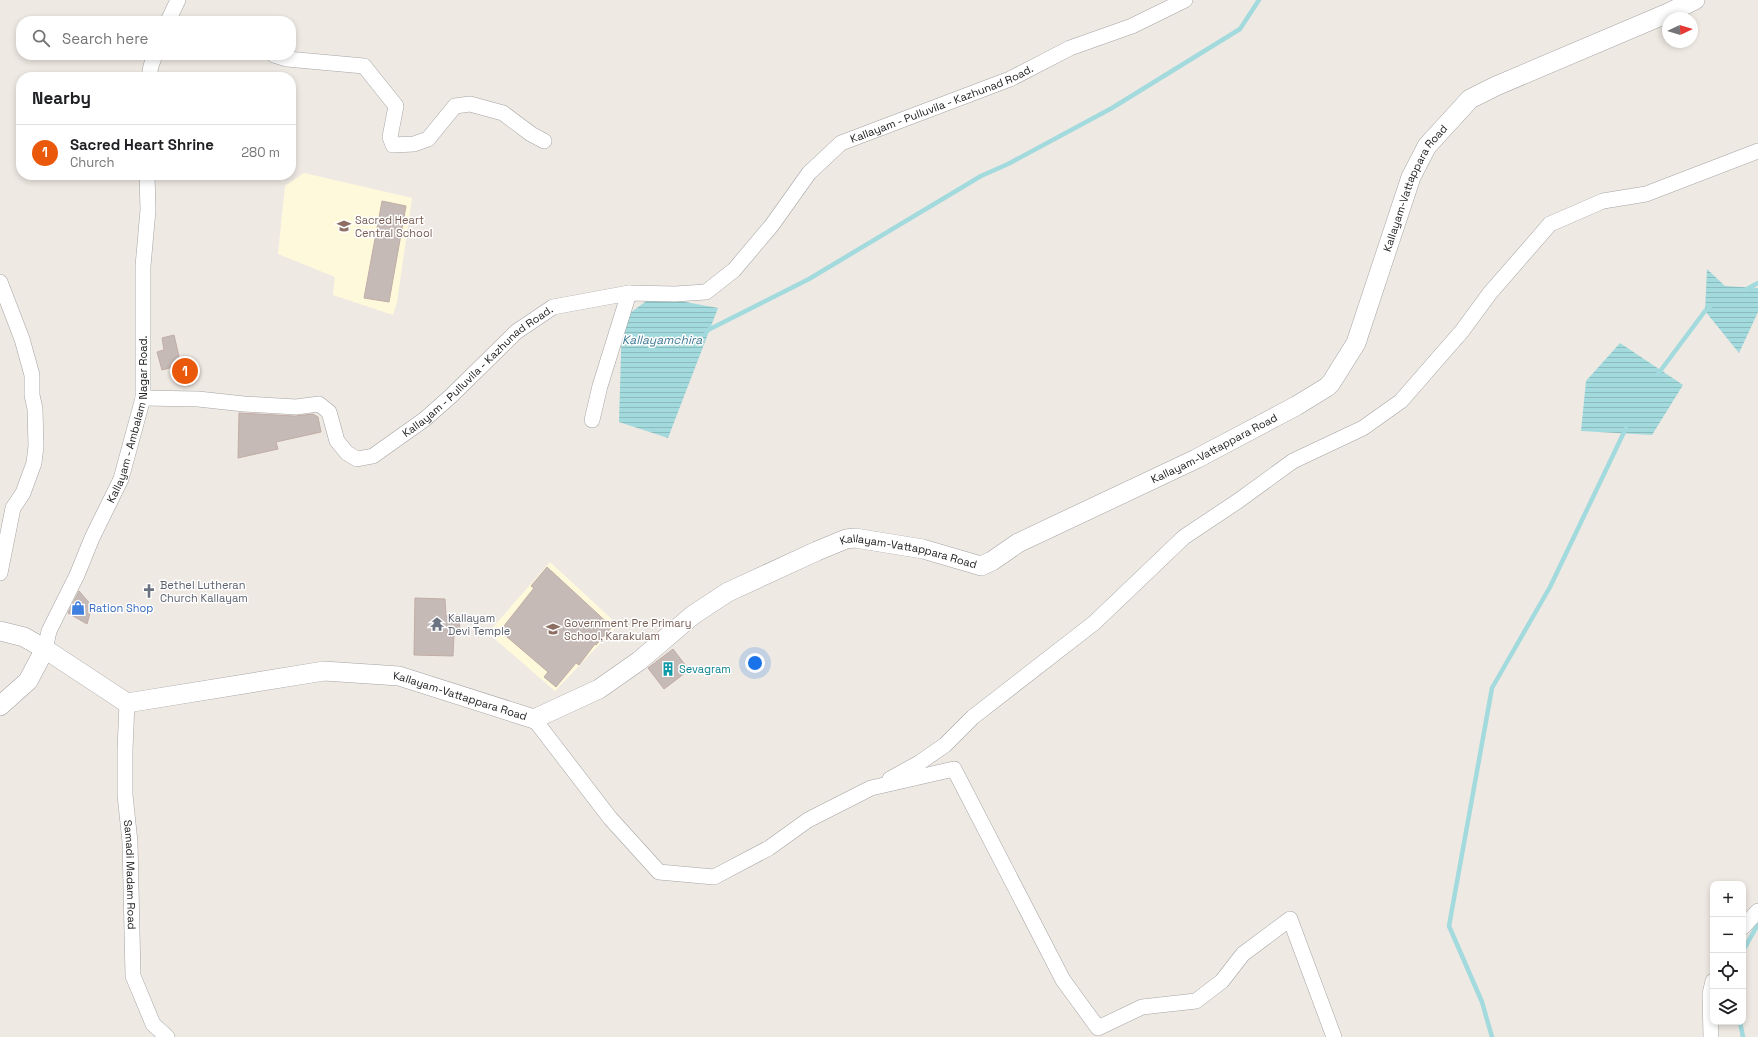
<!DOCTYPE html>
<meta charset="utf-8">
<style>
body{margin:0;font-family:"Space Grotesk",sans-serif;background:#f2f2f2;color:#202124}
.controls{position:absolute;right:12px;bottom:12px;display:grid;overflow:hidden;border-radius:8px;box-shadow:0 2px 6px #0003}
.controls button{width:36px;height:36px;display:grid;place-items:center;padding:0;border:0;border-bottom:1px solid #e0e0e0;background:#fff;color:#202124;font:20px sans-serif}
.compass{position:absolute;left:1662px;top:12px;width:36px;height:36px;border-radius:50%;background:#fff;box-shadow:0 2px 6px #0003;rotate:86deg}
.you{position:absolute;left:755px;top:663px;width:14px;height:14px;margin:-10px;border:3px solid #fff;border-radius:50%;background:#1a73e8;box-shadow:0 0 0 6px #1a73e833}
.badge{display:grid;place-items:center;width:26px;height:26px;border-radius:50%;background:#ea580c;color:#fff;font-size:13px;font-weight:700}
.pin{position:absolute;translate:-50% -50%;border:2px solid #fff;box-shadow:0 1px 4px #0006}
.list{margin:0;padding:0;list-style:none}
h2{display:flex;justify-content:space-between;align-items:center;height:52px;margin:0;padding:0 16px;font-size:17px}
h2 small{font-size:13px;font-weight:400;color:#757577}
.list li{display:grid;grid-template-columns:26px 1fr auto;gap:12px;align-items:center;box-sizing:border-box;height:56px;padding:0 16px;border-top:1px solid #e0e0e0}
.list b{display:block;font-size:15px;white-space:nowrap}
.list p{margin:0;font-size:13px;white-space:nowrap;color:#757577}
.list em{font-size:13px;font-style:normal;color:#757577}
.icon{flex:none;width:22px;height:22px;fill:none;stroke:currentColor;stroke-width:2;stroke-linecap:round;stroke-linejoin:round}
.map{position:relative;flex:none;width:1758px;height:1037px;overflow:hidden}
.search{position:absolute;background:#fff;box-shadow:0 2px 6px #0003;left:16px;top:16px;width:280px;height:44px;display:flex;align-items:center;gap:10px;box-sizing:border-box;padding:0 14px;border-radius:16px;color:#757577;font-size:15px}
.panel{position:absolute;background:#fff;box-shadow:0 2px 6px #0003;left:16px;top:72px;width:280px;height:108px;border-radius:16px}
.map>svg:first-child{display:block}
.education{fill:#fff9dc}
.water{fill:url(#water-rules)}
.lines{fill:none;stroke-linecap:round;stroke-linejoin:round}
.stream{stroke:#a2dadd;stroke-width:4.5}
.building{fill:#c6bab6;stroke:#c1ada5}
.minor-casing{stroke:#a4a4a4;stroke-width:16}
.tertiary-casing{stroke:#a4a4a4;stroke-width:20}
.minor{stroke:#fff;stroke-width:15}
.tertiary{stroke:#fff;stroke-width:19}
.labels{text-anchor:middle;stroke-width:3;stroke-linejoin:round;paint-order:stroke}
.street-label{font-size:11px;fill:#1d1d1d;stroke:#fff}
.education-label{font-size:11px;fill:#785e54;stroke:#fff;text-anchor:start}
.worship-label{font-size:11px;fill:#5b616d;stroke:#fff;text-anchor:start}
.shop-label{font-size:11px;fill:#366cbe;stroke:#fff;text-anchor:start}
.culture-label{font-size:11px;fill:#0d838f;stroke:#fff;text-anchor:start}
.water-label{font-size:12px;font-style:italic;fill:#407a96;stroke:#fff}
</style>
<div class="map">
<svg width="1758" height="1037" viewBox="0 0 1758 1037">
<defs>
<pattern id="water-rules" width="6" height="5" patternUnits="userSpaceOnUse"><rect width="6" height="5" fill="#a2dadd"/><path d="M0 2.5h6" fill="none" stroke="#8bbbbd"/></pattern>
</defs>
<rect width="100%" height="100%" fill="#efe9e3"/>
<path class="education" d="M304,173L412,198L397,302L393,315L333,295L335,277L278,254L285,186Z
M550,562L618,625L555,691L488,633Z"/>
<path class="water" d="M1707,269L1725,286L1758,288V312L1739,353L1705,311Z
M653,296L718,308L668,438L619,422L622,319Z
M1620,343L1683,385L1652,435L1581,431L1586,381Z"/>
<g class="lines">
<path class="stream" d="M1745,290L1758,283
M706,331L809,279L981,176L1008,164L1112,108L1240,29L1259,0
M1658,374L1705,311L1710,308
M1743,951L1758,924
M1740,1022L1743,1037
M1492,1037L1482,1002L1449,926L1492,688L1550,587L1626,428"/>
</g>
<path class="building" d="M382,201L406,206L389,302L364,298Z
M174,335L181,365L195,366L196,379L176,382L173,367L162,370L157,352L164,350L162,338Z
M239,413L295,416L313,414L318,417L321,432L276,442L278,449L238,458Z
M547,567L612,627L596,645L595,644L579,665L576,663L556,687L544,677L548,672L500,631L534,588L531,586Z
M79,591L92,606L87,624L68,613Z
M415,598L445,599L446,616L459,615L460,632L454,635L453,656L414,655Z
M673,649L689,670L664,689L648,668Z"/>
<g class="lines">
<defs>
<g id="minor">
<path d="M168,21L178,0"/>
<path d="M274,55L287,59L364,66L396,106L390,137L393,145L414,144L428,139L455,106L470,104L503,113L531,134L544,141"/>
<path d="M149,77L151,66L155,55"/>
<path d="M0,282L22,339L32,375V395L35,409L36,446L34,463L23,493L13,508L0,573"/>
<path id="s1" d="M143,398L198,399L244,404L296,407L319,404L329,412L337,441L347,453L357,459L373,456L425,419L451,396L516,332L553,307L629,293L675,294L706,292L734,270L772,225L809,173L841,143L1010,79L1070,48L1132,26L1185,0"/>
<path d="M592,420L600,386L629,293"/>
<path id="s2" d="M45,649L49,631L77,575L92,538L121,479L143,398V266L148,210L147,175"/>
<path id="s3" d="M127,703L125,750V795L130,842L133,976L153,1024L167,1037"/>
<path d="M534,719L610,818L659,872L714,877L769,848L808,820L871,788L954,769L1063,980L1098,1028L1142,1007L1196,1001L1222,981L1243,954L1290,919L1334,1037"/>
<path d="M890,779L919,763L945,745L973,717L1094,623L1184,537L1238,501L1293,461L1363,428L1401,401L1462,331L1490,293L1550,224L1603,201L1646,194L1758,151"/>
<path d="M1743,927L1758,911"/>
<path d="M1711,1037L1710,994L1713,981"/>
</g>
<g id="tertiary">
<path id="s4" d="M0,631L24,637L45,649L127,703L324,671L399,676L534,719L599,689L639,661L693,615L728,592L817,551L846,539L855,538L923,549L981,566L992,561L1018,543L1196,459L1296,406L1327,387L1331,383L1356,343L1411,177L1427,146L1470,99L1496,86L1668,13L1695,0"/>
<path d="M0,706L28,681L45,649"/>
</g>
</defs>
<use href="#minor" class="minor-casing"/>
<use href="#tertiary" class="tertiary-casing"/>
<use href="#minor" class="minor"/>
<use href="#tertiary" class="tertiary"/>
</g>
<defs>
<symbol id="school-bare" viewBox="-9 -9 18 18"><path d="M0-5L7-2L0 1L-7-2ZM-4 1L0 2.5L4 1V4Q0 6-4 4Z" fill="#8d6e63" stroke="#fff" stroke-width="2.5" paint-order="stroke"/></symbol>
<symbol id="church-bare" viewBox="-9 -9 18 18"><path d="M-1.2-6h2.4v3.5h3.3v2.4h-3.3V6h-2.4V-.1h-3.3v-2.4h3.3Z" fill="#6b7280" stroke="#fff" stroke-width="2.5" paint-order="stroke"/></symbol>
<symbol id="shop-bare" viewBox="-9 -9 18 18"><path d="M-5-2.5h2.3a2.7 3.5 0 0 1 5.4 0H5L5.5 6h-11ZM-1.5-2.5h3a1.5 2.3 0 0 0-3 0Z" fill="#3f7fe0" stroke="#fff" stroke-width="2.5" paint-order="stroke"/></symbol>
<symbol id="temple-bare" viewBox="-9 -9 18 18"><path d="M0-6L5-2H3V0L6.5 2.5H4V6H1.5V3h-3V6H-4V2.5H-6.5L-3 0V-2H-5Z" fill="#6b7280" stroke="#fff" stroke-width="2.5" paint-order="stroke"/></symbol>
<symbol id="building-bare" viewBox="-9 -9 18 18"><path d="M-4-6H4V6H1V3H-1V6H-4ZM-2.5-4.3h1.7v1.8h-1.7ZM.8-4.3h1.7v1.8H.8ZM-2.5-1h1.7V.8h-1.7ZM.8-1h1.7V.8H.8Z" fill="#0f9aa8" stroke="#fff" stroke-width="2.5" paint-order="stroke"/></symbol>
</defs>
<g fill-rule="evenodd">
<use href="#school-bare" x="334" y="216" width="20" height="20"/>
<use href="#church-bare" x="139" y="581" width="20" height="20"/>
<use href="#shop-bare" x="68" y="598" width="20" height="20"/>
<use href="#temple-bare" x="427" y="614" width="20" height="20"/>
<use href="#school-bare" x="543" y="619" width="20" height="20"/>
<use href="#building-bare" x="658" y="659" width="20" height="20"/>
</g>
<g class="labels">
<g class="street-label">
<text dy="4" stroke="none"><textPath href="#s1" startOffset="962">Kallayam - Pulluvila - Kazhunad Road.</textPath></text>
<text dy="4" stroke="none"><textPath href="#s4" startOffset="1674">Kallayam-Vattappara Road</textPath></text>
<text dy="4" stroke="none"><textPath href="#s1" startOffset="398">Kallayam - Pulluvila - Kazhunad Road.</textPath></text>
<text dy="4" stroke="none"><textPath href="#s2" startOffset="247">Kallayam - Ambalam Nagar Road.</textPath></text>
<text dy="4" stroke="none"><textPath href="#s4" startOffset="1326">Kallayam-Vattappara Road</textPath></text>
<text dy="4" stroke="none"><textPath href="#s4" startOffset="990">Kallayam-Vattappara Road</textPath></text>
<text dy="4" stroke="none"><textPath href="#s4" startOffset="486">Kallayam-Vattappara Road</textPath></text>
<text dy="4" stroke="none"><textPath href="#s3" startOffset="172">Samadi Madam Road</textPath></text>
</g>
<g class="education-label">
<text x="355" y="224">Sacred Heart<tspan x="355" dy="13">Central School</tspan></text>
<text x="564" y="627">Government Pre Primary<tspan x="564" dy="13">School, Karakulam</tspan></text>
</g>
<g class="worship-label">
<text x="160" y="589">Bethel Lutheran<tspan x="160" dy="13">Church Kallayam</tspan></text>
<text x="448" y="622">Kallayam<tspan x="448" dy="13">Devi Temple</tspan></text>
</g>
<g class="shop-label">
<text x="89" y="612">Ration Shop</text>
</g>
<g class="culture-label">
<text x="679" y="673">Sevagram</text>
</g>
<g class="water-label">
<text x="662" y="344">Kallayamchira</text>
</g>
</g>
</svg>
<div class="controls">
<button>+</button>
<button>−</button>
<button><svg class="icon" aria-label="locate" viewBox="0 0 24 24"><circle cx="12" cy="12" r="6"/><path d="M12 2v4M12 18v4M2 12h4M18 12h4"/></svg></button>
<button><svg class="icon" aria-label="layers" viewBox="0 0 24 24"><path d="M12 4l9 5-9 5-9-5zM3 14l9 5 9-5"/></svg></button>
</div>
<svg class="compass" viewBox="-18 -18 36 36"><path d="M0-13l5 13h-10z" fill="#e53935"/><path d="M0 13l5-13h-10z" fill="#757577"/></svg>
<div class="you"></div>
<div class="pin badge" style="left:185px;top:371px">1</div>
<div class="search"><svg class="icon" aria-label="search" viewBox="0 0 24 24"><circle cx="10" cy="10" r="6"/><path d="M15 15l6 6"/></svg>Search here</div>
<section class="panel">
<h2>Nearby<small></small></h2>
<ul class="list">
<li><span class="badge">1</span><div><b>Sacred Heart Shrine</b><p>Church</p></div><em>280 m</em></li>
</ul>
</section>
</div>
